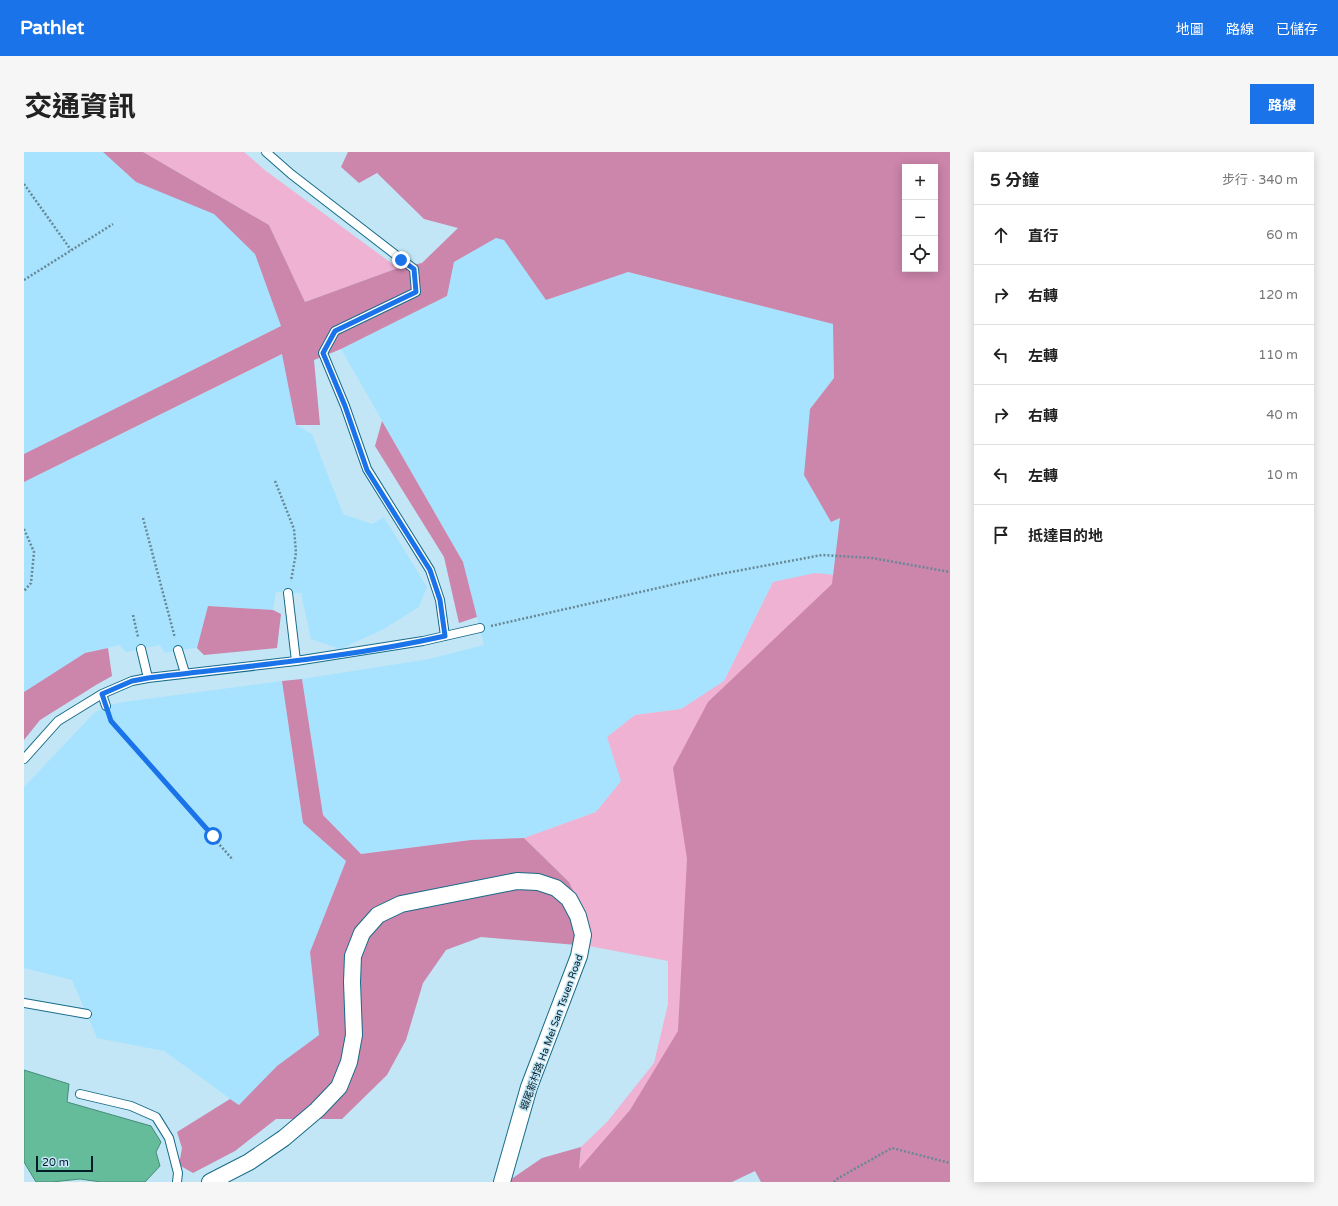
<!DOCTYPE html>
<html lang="zh-TW">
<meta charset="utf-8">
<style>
body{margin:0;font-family:"Varela Round","Noto Sans TC",sans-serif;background:#f6f6f6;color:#222}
.controls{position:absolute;right:12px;top:12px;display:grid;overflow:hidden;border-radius:0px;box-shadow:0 2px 10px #0003}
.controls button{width:36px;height:36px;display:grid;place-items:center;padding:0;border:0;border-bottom:1px solid #e0e0e0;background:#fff;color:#222;font:20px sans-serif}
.scale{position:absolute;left:12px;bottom:10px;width:57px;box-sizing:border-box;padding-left:4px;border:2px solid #001c28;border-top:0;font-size:11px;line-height:14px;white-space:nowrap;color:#001c28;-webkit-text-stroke:3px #c2e6f6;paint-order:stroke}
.stop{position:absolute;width:12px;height:12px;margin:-9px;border:3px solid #1a73e8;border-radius:50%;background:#fff}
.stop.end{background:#1a73e8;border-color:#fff;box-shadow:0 1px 4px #0008}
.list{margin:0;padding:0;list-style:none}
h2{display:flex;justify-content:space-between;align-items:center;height:52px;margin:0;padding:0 16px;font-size:17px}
h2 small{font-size:13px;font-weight:400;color:#767676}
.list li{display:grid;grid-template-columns:26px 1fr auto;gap:12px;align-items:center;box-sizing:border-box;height:60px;padding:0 16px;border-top:1px solid #e0e0e0}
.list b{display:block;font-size:15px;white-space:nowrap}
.list em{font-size:13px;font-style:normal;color:#767676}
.icon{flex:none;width:22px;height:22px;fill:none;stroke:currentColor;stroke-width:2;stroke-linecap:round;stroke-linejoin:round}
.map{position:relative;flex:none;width:926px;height:1030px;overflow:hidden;border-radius:0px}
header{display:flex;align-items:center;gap:24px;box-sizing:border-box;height:56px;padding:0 20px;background:#1a73e8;color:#fff}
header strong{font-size:19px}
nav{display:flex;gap:22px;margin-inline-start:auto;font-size:14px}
.intro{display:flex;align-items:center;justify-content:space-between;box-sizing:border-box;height:96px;padding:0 24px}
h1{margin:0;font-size:28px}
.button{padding:10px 18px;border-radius:0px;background:#1a73e8;color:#fff;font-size:14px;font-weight:700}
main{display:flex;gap:24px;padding:0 24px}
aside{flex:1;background:#fff;border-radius:0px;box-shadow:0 2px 10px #0003}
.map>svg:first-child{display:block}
.built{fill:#a7e3fe}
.green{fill:#efb2d2}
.forest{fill:#cc85ab;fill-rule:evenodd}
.water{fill:#64bc9a;stroke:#468c78}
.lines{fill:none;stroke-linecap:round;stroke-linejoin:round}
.service-casing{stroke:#186b88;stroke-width:10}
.minor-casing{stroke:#186b88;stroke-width:18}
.path{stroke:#678896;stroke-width:2.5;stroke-dasharray:2 2;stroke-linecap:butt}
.service{stroke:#fff;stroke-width:8}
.minor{stroke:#fff;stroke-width:16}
.route{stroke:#1a73e8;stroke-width:5}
.labels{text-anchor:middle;stroke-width:3;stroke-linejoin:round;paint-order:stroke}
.street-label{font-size:10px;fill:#001c28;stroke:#c2e6f6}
</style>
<header>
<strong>Pathlet</strong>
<nav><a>地圖</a><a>路線</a><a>已儲存</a></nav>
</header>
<div class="intro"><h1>交通資訊</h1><a class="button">路線</a></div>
<main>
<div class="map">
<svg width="926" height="1030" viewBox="0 0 926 1030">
<rect width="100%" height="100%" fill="#c2e6f6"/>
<path class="built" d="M0,0H79L112,30L190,61L232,102L257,174L0,302Z
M477,83L522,148L603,120L810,172V226L786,257L781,323L807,370L827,361L926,433L749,430L700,529L657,557L611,563L583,585L598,629L572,660L500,686L447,688L337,702L299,663L278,527L405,507L460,493L439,410L317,197L423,144L430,110Z
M259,202L272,273L288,282L319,362L348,372L360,365L403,435L395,455L358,478L316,497L287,487L277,441L252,440L249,458L184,454L173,496L154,498L141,501L136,493L102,500L95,493L61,501L0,540V330Z
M258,529L279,671L322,709L286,800L295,883L253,914L215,953L140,899L73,886L48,828L0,816V635L70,561L82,554L99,550Z"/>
<path class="green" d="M119,0H220L242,19L374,116L281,150L245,73Z
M791,421L823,424L706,922L554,1030L557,995L583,970L630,911L644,852V809L565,794L545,730L500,686L572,660L597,629L583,585L611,563L657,557L700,529L749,430Z"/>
<path class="forest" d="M79,0H119L245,73L281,150L374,116L398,111L434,76L400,67L353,21L335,31L317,15L324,0H926V1030H737L731,1019L708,1030H483L518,1006L557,995L555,1017L606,958L654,879L663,707L649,616L684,550L808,432L816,366L807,370L780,323L786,257L810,226L809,172L604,120L522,148L480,88L472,86L430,110L423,144L317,197L290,208L296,273H272L258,202L0,330V302L257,174L231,102L190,62L112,30ZM881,15H911V117H881Z
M358,269L439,410L453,465L435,471L420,405L351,294Z
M184,454L249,458L257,462L253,496L180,503L173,496Z
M84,496L88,524L72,533L16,568L0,588V540L61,501Z
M278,527L299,663L337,702L447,688L500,686L545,730L562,766L565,794L457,785L422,798L399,831L382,888L363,923L318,967H252L211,999L169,1021L155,1013L158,996L153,980L206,947L215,953L253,914L295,883L286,800L322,709L279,671L258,529Z"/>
<path class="water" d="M0,918L45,932L43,950L127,974L137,990L132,1000L136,1014L121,1030H77L56,1027L28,1030H12L0,1010Z"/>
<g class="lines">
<defs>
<path id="service" d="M242,0L267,22L390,117L392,140L311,179L299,201L321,254L343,317L406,418L416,448L421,484
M264,441L272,509
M117,497L124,526
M154,498L161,521
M78,542L82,554
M0,607L34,569L78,542L108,529L124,526L272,509L399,489L456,476
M0,851L63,862
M56,942L107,954L132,965L145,986L154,1021L153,1030"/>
<path id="minor" d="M186,1030L225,1010L260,986L293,958L315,935L325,910L330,883L328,830L329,804L338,781L354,763L377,752L493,729L514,730L532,736L545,747L554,764L559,783L555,804L505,935L478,1030"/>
</defs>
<use href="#service" class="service-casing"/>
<use href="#minor" class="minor-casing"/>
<path class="path" d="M0,32L47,98
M0,128L89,72
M251,329L270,377L272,401L267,429
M119,366L151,486
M0,377L10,400L7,431L0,439
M109,463L114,485
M467,474L691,423L798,403L848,406L926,420
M86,566L87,569L209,708
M810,1030L811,1028L868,996L926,1011"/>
<use href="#service" class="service"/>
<use href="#minor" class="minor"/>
</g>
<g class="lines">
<path class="route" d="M189,684L87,569L78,542L108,529L124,526C223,514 323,506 421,484L416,448L406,418L343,318L321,254L299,201L311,179L392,140L390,117L377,108"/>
</g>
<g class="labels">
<g class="street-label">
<text transform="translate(527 880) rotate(-70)" y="4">蝦尾新村路 Ha Mei San Tsuen Road</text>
</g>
</g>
</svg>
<div class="controls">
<button>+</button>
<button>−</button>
<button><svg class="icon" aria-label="locate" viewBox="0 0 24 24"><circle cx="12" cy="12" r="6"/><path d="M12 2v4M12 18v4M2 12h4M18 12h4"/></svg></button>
</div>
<div class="scale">20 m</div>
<div class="stop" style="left:189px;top:684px"></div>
<div class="stop end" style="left:377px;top:108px"></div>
</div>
<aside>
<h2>5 分鐘<small>步行 · 340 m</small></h2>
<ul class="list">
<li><svg class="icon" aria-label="ahead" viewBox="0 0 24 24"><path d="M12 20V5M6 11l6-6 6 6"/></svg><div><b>直行</b></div><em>60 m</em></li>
<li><svg class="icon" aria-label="right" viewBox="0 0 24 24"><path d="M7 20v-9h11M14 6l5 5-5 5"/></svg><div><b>右轉</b></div><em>120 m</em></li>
<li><svg class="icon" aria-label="left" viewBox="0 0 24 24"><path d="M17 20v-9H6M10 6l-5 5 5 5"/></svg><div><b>左轉</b></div><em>110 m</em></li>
<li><svg class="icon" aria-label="right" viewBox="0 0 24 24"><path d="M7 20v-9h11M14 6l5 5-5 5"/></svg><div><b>右轉</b></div><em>40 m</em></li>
<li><svg class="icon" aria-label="left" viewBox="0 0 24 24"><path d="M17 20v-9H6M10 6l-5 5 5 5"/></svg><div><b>左轉</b></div><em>10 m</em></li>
<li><svg class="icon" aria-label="arrive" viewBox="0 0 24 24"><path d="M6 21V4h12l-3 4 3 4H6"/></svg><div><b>抵達目的地</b></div></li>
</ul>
</aside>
</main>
